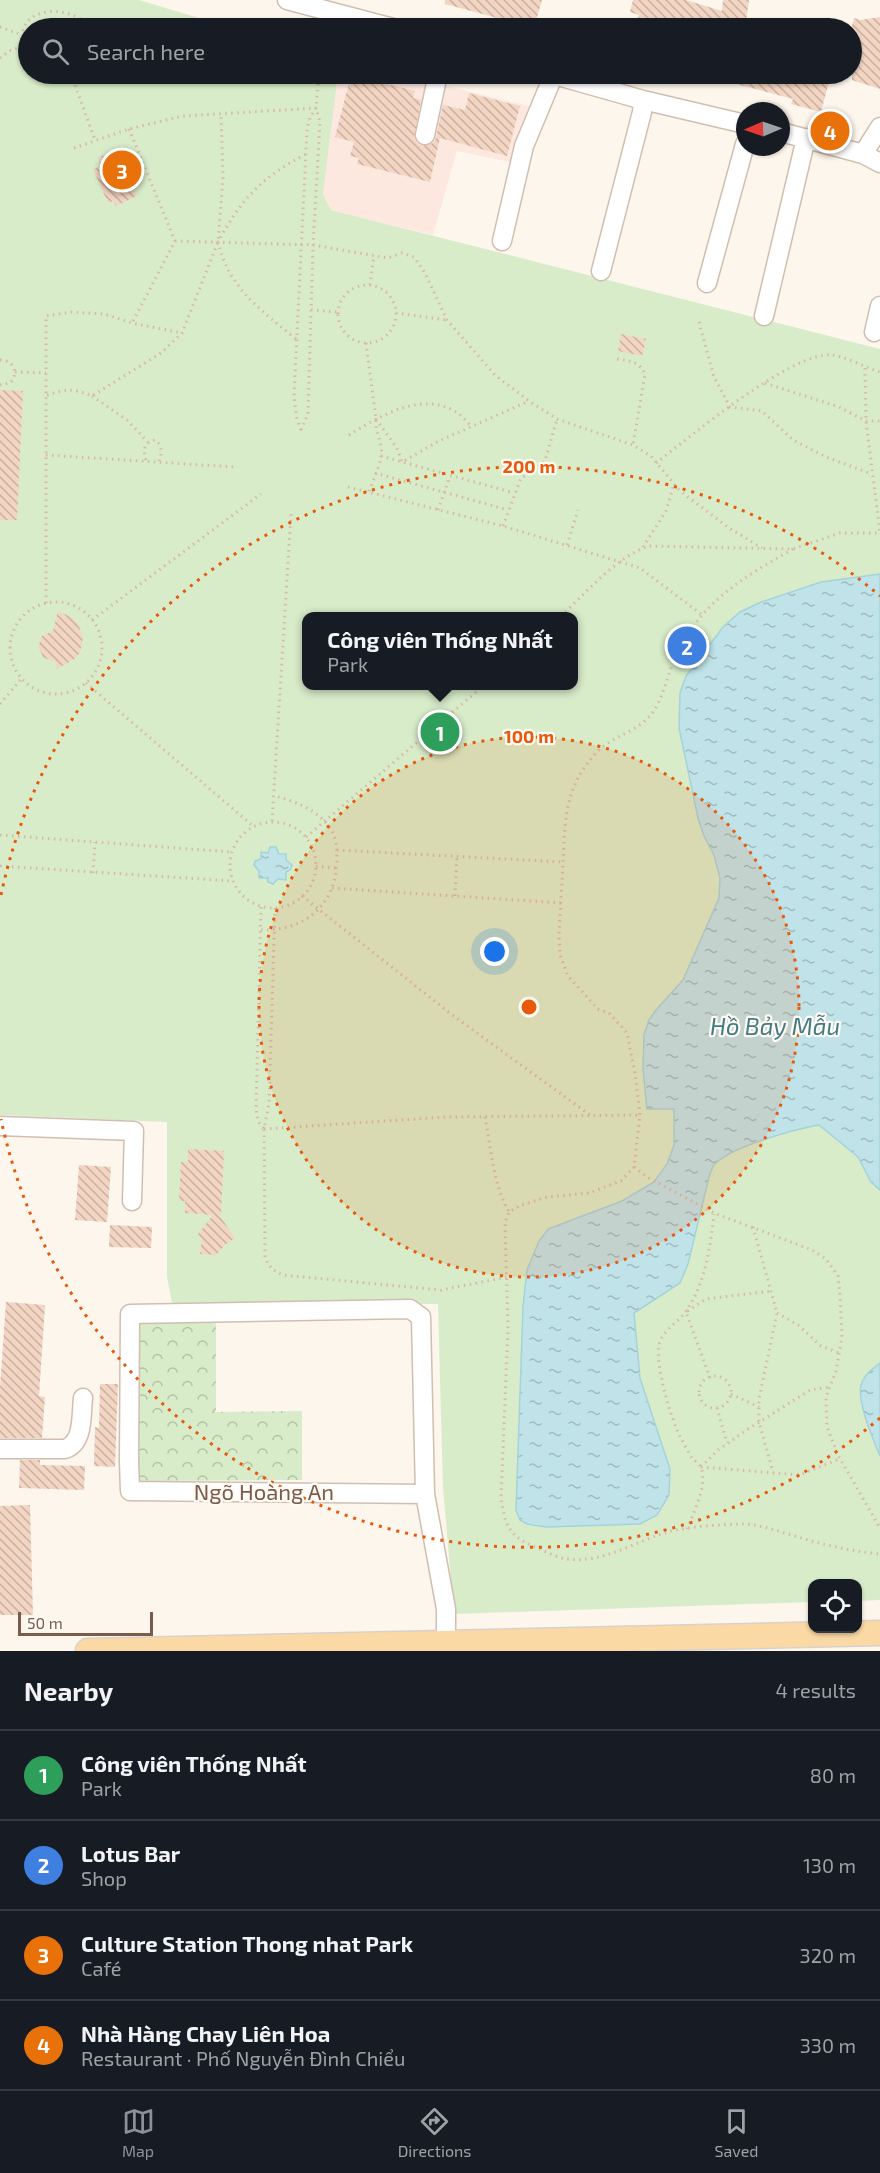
<!DOCTYPE html>
<meta charset="utf-8">
<style>
body{margin:0;font-family:"Exo 2",sans-serif;background:#20242c;color:#f1f3f6}
.controls{position:absolute;right:18px;bottom:18px;display:grid;overflow:hidden;border-radius:12px;box-shadow:0 2px 4px #0004}
.controls button{width:54px;height:54px;display:grid;place-items:center;padding:0;border:0;border-bottom:2px solid #363941;background:#171b24;color:#f1f3f6;font:30px sans-serif}
.compass{position:absolute;left:736px;top:102px;width:54px;height:54px;border-radius:50%;background:#171b24;box-shadow:0 2px 4px #0004;rotate:268deg}
.scale{position:absolute;left:18px;bottom:15px;width:135px;box-sizing:border-box;padding-left:6px;border:3px solid #7a5c4d;border-top:0;font-size:16px;line-height:21px;white-space:nowrap;color:#7a5c4d;-webkit-text-stroke:4px #fffaf3;paint-order:stroke}
.you{position:absolute;left:495px;top:952px;width:21px;height:21px;margin:-15px;border:4px solid #fff;border-radius:50%;background:#1a73e8;box-shadow:0 0 0 9px #1a73e833}
.badge{display:grid;place-items:center;width:39px;height:39px;border-radius:50%;background:#8c9099;color:#fff;font-size:20px;font-weight:700}
.pin{position:absolute;translate:-50% -50%;border:3px solid #fff;box-shadow:0 2px 6px #0006}
.popup{position:absolute;left:302px;top:612px;width:276px;height:78px;box-sizing:border-box;display:grid;place-content:center;border-radius:12px;background:#171b24;filter:drop-shadow(0 2px 4px #0005);font-size:20px;white-space:nowrap;color:#9ea1a6}
.popup b{font-size:22px;color:#f1f3f6}
.popup::after{content:'';position:absolute;left:50%;top:100%;margin-left:-12px;border:12px solid transparent;border-top-color:#171b24}
.list{margin:0;padding:0;list-style:none}
h2{display:flex;justify-content:space-between;align-items:center;height:78px;margin:0;padding:0 24px;font-size:26px}
h2 small{font-size:20px;font-weight:400;color:#9ea1a6}
.list li{display:grid;grid-template-columns:39px 1fr auto;gap:18px;align-items:center;box-sizing:border-box;height:90px;padding:0 24px;border-top:2px solid #363941}
.list b{display:block;font-size:22px;white-space:nowrap}
.list p{margin:0;font-size:20px;white-space:nowrap;color:#9ea1a6}
.list em{font-size:20px;font-style:normal;color:#9ea1a6}
.icon{flex:none;width:33px;height:33px;fill:none;stroke:currentColor;stroke-width:2;stroke-linecap:round;stroke-linejoin:round}
.map{position:relative;flex:none;width:880px;height:1651px;overflow:hidden}
.search{position:absolute;background:#171b24;box-shadow:0 2px 4px #0004;left:18px;right:18px;top:18px;height:66px;display:flex;align-items:center;gap:15px;box-sizing:border-box;padding:0 21px;border-radius:33px;color:#9ea1a6;font-size:22px}
.sheet{height:438px;background:#171b24}
nav{display:flex;justify-content:space-around;align-items:center;box-sizing:border-box;height:84px;border-top:2px solid #363941;background:#171b24;font-size:16px;color:#9ea1a6}
nav a{display:grid;justify-items:center;gap:3px}
nav .on{color:#8c9099}
.map>svg:first-child{display:block}
.commercial{fill:#fde8e0}
.green{fill:#d8ecc9;fill-rule:evenodd}
.forest{fill:url(#forest-crowns)}
.water{fill:url(#water-ripples);stroke:#a5d3da;stroke-width:1.5}
.building{fill:url(#building-back-hatch)}
.lines{fill:none;stroke-linecap:round;stroke-linejoin:round}
.minor-casing{stroke:#d1beb0;stroke-width:21}
.major-casing{stroke:#dad1cd;stroke-width:27}
.path{stroke:#d9b8a5;stroke-width:3;stroke-dasharray:1.5 4.5;stroke-linecap:butt}
.minor{stroke:#fff;stroke-width:18}
.major{stroke:#fbd9a5;stroke-width:24}
.ring{fill:none;stroke:#e8590c;stroke-width:3;stroke-dasharray:3 6}
.labels{text-anchor:middle;stroke-width:4.5;stroke-linejoin:round;paint-order:stroke}
.street-label{font-size:22px;fill:#7a5c4d;stroke:#fffaf3}
.water-label{font-size:24px;font-style:italic;fill:#437c86;stroke:#fffaf3}
.centre{fill:#e8590c;stroke:#fffaf3;stroke-width:3}
.ring-label{font-size:18px;text-anchor:middle;font-weight:bold;fill:#e8590c;stroke:#fffaf3;stroke-width:4.5;stroke-linejoin:round;paint-order:stroke}
</style>
<div class="map">
<svg width="880" height="1651" viewBox="0 0 880 1651">
<defs>
<pattern id="forest-crowns" width="20" height="18" patternUnits="userSpaceOnUse" patternTransform="scale(1.5)"><rect width="20" height="18" fill="#d8ecc9"/><path d="M2 6a3 3 0 1 1 6 0M12 15a3 3 0 1 1 6 0" fill="none" stroke="#b4c2a5"/></pattern>
<pattern id="water-ripples" width="26" height="14" patternUnits="userSpaceOnUse" patternTransform="scale(1.5)"><rect width="26" height="14" fill="#bfe3e8"/><path d="M2 4q2-2 4 0t4 0M15 11q2-2 4 0t4 0" fill="none" stroke="#a0bbbe"/></pattern>
<pattern id="building-back-hatch" width="6" height="6" patternUnits="userSpaceOnUse" patternTransform="scale(1.5)"><rect width="6" height="6" fill="#f3d5c3"/><path d="M-1 5l2 2M0 0l6 6M5-1l2 2" fill="none" stroke="#cab0a1"/></pattern>
</defs>
<rect width="100%" height="100%" fill="#fdf6ec"/>
<path class="commercial" d="M338,74H397L529,106L510,162L457,151L433,235L331,210L323,194Z"/>
<path class="green" d="M0,0H139L232,28H28V74H338L323,194L331,210L880,349V1600L858,1601V1584H812V1602L454,1614L443,1488L438,1304L172,1303L167,1277V1122L0,1115ZM306,616H574V686H306Z"/>
<path class="forest" d="M216,1321V1412L302,1411V1480L138,1481L137,1322Z"/>
<path class="water" d="M880,574V1190L871,1182L858,1157L819,1125C796,1129 729,1147 714,1165C712,1168 710,1174 709,1177L688,1264L680,1283L634,1313L640,1378L670,1469L669,1495L657,1515L640,1524L546,1527L527,1524L520,1520L516,1510L523,1306L527,1270L539,1241L548,1229L622,1201L654,1182L667,1164L674,1145V1109H647L643,1069L644,1035L649,1020L656,1010L683,980L719,898L720,878L714,855L704,836L698,818L679,728L680,693L686,676L723,627L740,612L761,602L821,582Z
M270,847H276L279,854H286V860L292,865L290,870L286,872V880L278,879L273,884L268,882L267,878H259V871L254,865L255,861L261,859V852L268,853Z
M880,1363V1456C873,1439 857,1402 861,1385C864,1375 872,1369 880,1363Z"/>
<path class="building" d="M445,0H542L534,28L445,4Z
M633,0H686L722,11L723,0H749L745,28H635L639,15L630,12Z
M880,17V89L852,80V26L854,18L860,20Z
M715,74H831L821,112L791,104L793,99L714,78Z
M351,75L415,91L413,98L421,100L414,138L418,144L423,146L433,143L436,138L443,105L465,110L469,93L520,106L507,156L440,138L430,182L357,164L359,158L350,156L354,142L335,137Z
M117,149L137,196L116,206L113,201L108,203L93,169L101,166L98,158Z
M621,334L646,339L642,356L618,351Z
M0,390L23,391L17,520H0Z
M58,611L73,618L78,624L83,638L80,652L76,658L57,669L55,661L44,658L38,647L42,636L53,631Z
M188,1149L224,1151L221,1215H219L235,1238L225,1245L216,1255L200,1254L202,1239L198,1234L213,1215L185,1213V1201H179L181,1162H188Z
M79,1165L111,1167L107,1222L75,1220Z
M110,1225L152,1227L151,1248L109,1247Z
M6,1302L45,1305L39,1396L45,1397L42,1438H0V1388Z
M100,1384H118L115,1467L94,1466L95,1427L99,1428Z
M20,1460H40V1465L85,1466L84,1490L19,1488Z
M30,1505L33,1615H0V1506Z"/>
<g class="lines">
<defs>
<path id="minor" d="M287,0L393,28
M551,74L643,100L745,124
M781,132L863,154L880,163
M425,135L438,74
M863,154L880,127
M502,241L524,146L554,74
M601,271L642,112L643,100
M707,283L745,144
M764,316L806,138
M874,332L880,306
M0,1126L134,1131L132,1201
M0,1449H65C84,1443 81,1415 83,1398
M425,1494L421,1317L410,1309L130,1314L129,1461L130,1491L425,1494L446,1609V1642"/>
<path id="major" d="M88,1651L880,1633"/>
</defs>
<use href="#minor" class="minor-casing"/>
<use href="#major" class="major-casing"/>
<path class="path" d="M0,27L22,35
M28,54C3,7 71,0 89,28
M0,58L9,51L24,46
M71,74L95,140
M129,129L175,241L132,323
M74,148L129,129L183,116L316,108
M175,241L313,245L388,258L402,253L414,257L425,273L447,320L495,375L529,401L557,419L633,445L651,456L680,491L729,528L762,548
M370,285L374,255
M338 314a29 29 0 1 1 58 0a29 29 0 1 1-58 0Z
M311,310L337,312
M396,313L447,320
M699,322L714,377L730,407L762,411L793,440L826,457L872,474
M296,339C260,309 230,290 218,242C241,199 262,177 306,154
M366,343L376,419C375,430 379,436 381,446C384,460 373,479 369,492
M617,359C630,361 639,361 645,374L633,445
M0,360C14,360 19,373 10,383L0,385
M865,368L866,421L880,533
M15,372L46,373
M765,383L839,407L866,421H880
M47,395C66,389 73,388 92,396L161,353L182,333L218,242L223,178L221,113
M92,396L127,420L148,442
M376,419L397,448L402,462L439,441L529,401
M301,430L297,420L294,396L307,129L310,118L316,108L319,74
M301,430L308,414L313,245L320,122L316,108
M349,435C380,416 424,389 459,414C463,417 468,423 472,427
M46,455L234,467
M381,456L514,493
M146,460C143,450 143,443 155,440C163,446 162,452 159,461
M656,463C690,437 792,351 832,355C844,356 867,368 880,372
M375,473L508,510
M348,487L503,526L640,568L701,614
M438,510L450,476
M503,526L521,478L535,470L545,461L557,419
M567,545L578,510
M643,547L666,511L674,484
M793,549C744,577 702,601 677,654C668,672 665,692 655,709C641,732 614,734 597,752C565,785 565,819 563,862C562,886 560,911 559,935L560,955L568,976L598,1009L609,1013L627,1033L635,1073L640,1115L634,1167L621,1181L589,1193L547,1197L519,1206L509,1212L505,1223L508,1328L501,1497C505,1527 509,1536 537,1548C547,1552 558,1558 567,1559C602,1564 636,1541 668,1532C691,1526 718,1525 741,1524C760,1524 777,1531 795,1536C823,1545 851,1551 880,1554
M10 648a46 46 0 1 1 92 0a46 46 0 1 1-92 0Z
M46,603V316L72,312L104,314L132,323L182,333
M561,616C585,594 617,556 649,546L793,549L840,533H880
M92,620L261,494
M86,683L253,826
M0,704L22,678
M272,821L291,514
M230 865a43 43 0 1 1 86 0a43 43 0 1 1-86 0Z
M0,835L231,852
M306,837L483,686
M337,850L563,862
M0,866L232,881
M316,866L336,868
M93,873L95,842
M332,888L561,903
M302,896L451,1014L590,1115
M455,896L457,856
M261,907L256,1109L258,1121L264,1129
M275,908L269,1104L264,1129L265,1258C270,1268 274,1271 283,1275L441,1290L507,1277
M261,930C304,931 335,906 337,862C337,851 337,841 332,831C320,811 296,801 274,796
M485,1117C491,1148 493,1184 509,1212
M264,1129L446,1117L639,1115
M634,1167L647,1177L714,1213L812,1250L826,1259L838,1276L840,1295L842,1337L836,1371L826,1397L827,1427L838,1455L880,1528
M753,1227L777,1313L759,1399V1422L773,1472
M777,1313L798,1325L821,1346L839,1353
M699 1392a16 16 0 1 1 32 0a16 16 0 1 1-32 0Z
M710,1378L686,1312L706,1299L772,1291
M731,1394L759,1407
M717,1408L727,1443
M701,1467L718,1450L745,1431L810,1390L829,1387
M701,1467L800,1475L839,1459
M687,1529C693,1514 708,1485 701,1468C700,1464 695,1461 692,1458C688,1452 684,1444 681,1438C671,1420 655,1365 659,1345C662,1330 679,1322 687,1310C706,1281 710,1247 714,1214"/>
<use href="#minor" class="minor"/>
<use href="#major" class="major"/>
</g>
<circle cx="529" cy="1007" r="270" fill="#e8590c" fill-opacity=".12"/>
<g class="ring">
<circle cx="529" cy="1007" r="270"/>
<path d="M880 1418A540 540 0 0 1 1 1119M1 895A540 540 0 0 1 880 596"/>
</g>
<g class="labels">
<g class="street-label">
<text x="264" y="1500">Ngõ Hoàng An</text>
</g>
<g class="water-label">
<text x="775" y="1035">Hồ Bảy Mẫu</text>
</g>
</g>
<circle cx="529" cy="1007" r="9" class="centre"/>
<g class="ring-label">
<text x="529" y="473">200 m</text>
<text x="529" y="743">100 m</text>
</g>
</svg>
<div class="controls">
<button><svg class="icon" aria-label="locate" viewBox="0 0 24 24"><circle cx="12" cy="12" r="6"/><path d="M12 2v4M12 18v4M2 12h4M18 12h4"/></svg></button>
</div>
<svg class="compass" viewBox="-18 -18 36 36"><path d="M0-13l5 13h-10z" fill="#e53935"/><path d="M0 13l5-13h-10z" fill="#9ea1a6"/></svg>
<div class="scale">50 m</div>
<div class="you"></div>
<div class="pin badge" style="left:440px;top:732px;background:#2e9e5b">1</div>
<div class="popup"><b>Công viên Thống Nhất</b>Park</div>
<div class="pin badge" style="left:687px;top:646px;background:#3f7fe0">2</div>
<div class="pin badge" style="left:122px;top:170px;background:#e8710a">3</div>
<div class="pin badge" style="left:830px;top:131px;background:#e8710a">4</div>
<div class="search"><svg class="icon" aria-label="search" viewBox="0 0 24 24"><circle cx="10" cy="10" r="6"/><path d="M15 15l6 6"/></svg>Search here</div>
</div>
<section class="sheet">
<h2>Nearby<small>4 results</small></h2>
<ul class="list">
<li><span class="badge" style="background:#2e9e5b">1</span><div><b>Công viên Thống Nhất</b><p>Park</p></div><em>80 m</em></li>
<li><span class="badge" style="background:#3f7fe0">2</span><div><b>Lotus Bar</b><p>Shop</p></div><em>130 m</em></li>
<li><span class="badge" style="background:#e8710a">3</span><div><b>Culture Station Thong nhat Park</b><p>Café</p></div><em>320 m</em></li>
<li><span class="badge" style="background:#e8710a">4</span><div><b>Nhà Hàng Chay Liên Hoa</b><p>Restaurant · Phố Nguyễn Đình Chiểu</p></div><em>330 m</em></li>
</ul>
</section>
<nav>
<a class="on"><svg class="icon" aria-label="map" viewBox="0 0 24 24"><path d="M3 6l6-2 6 2 6-2v14l-6 2-6-2-6 2zM9 4v14M15 6v14"/></svg>Map</a>
<a><svg class="icon" aria-label="directions" viewBox="0 0 24 24"><path d="M12 3l9 9-9 9-9-9zM9 14v-3h6M13 9l2 2-2 2"/></svg>Directions</a>
<a><svg class="icon" aria-label="saved" viewBox="0 0 24 24"><path d="M7 4h10v16l-5-4-5 4z"/></svg>Saved</a>
</nav>
